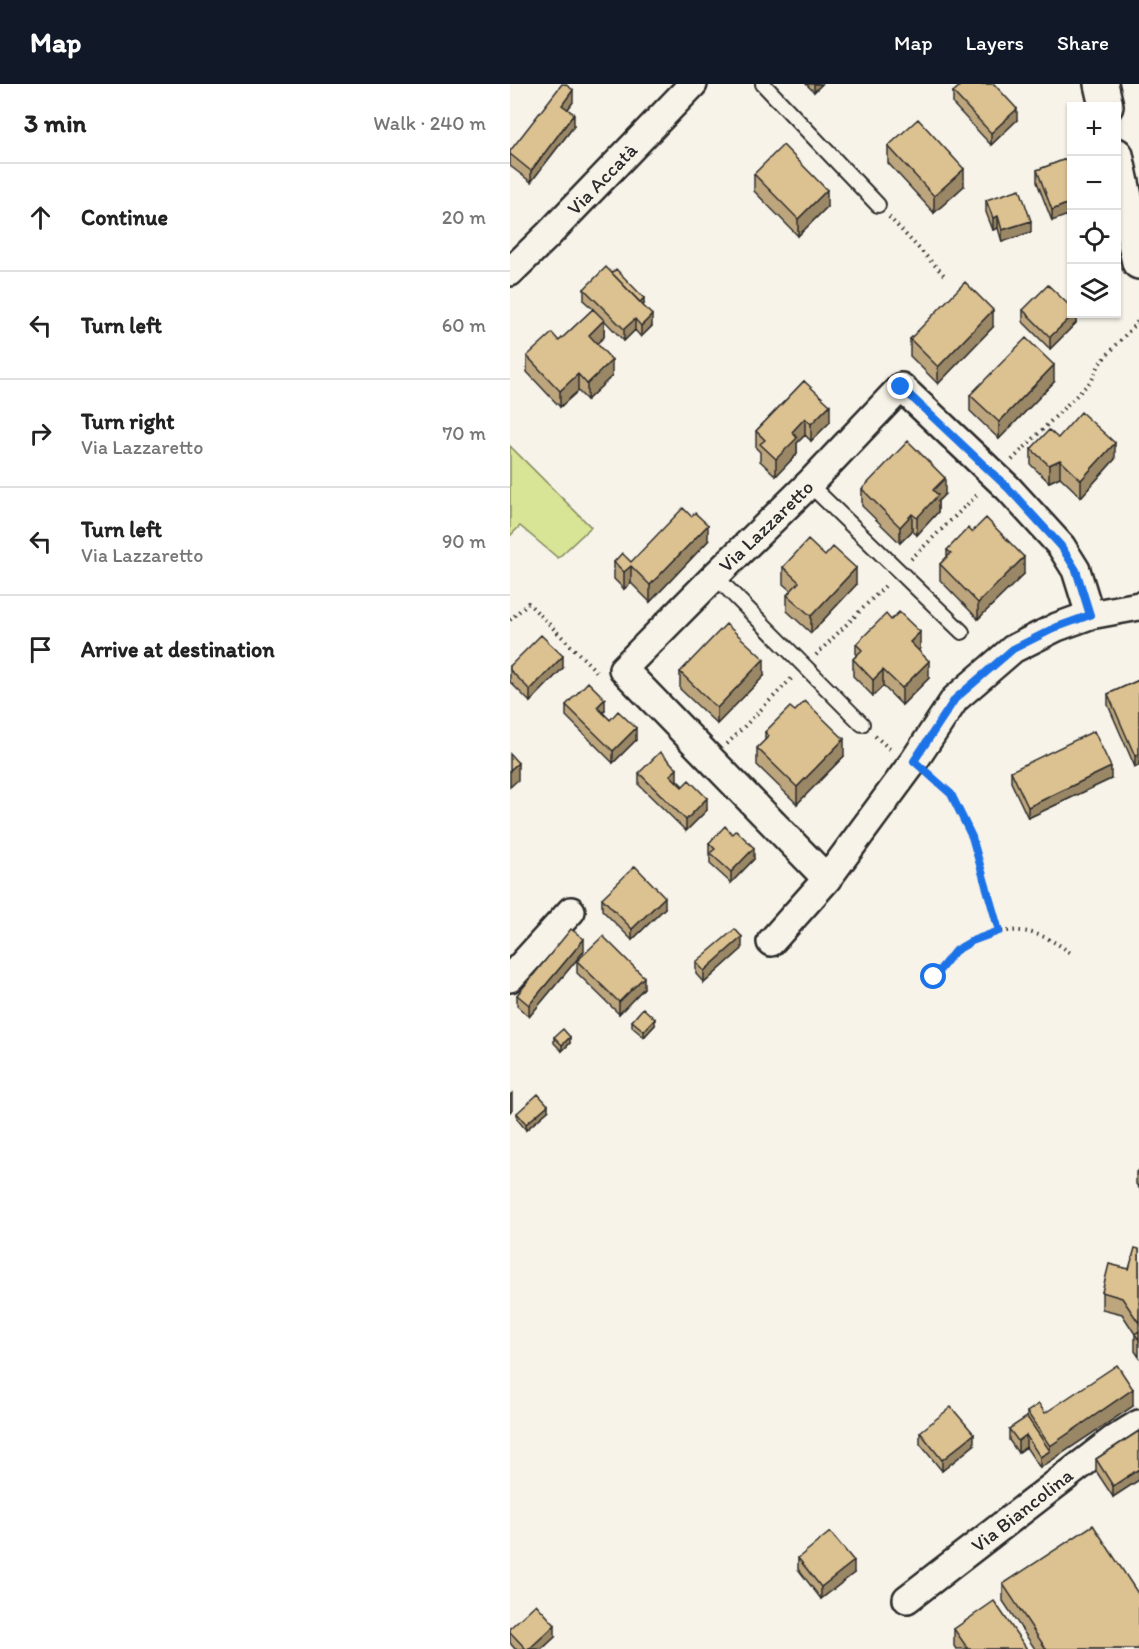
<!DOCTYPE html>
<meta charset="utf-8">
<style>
body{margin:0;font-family:Itim,sans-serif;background:#f2f2f2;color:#222}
.controls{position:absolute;right:18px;top:18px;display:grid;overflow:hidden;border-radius:0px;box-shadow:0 2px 4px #0004}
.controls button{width:54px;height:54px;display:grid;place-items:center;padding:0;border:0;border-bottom:2px solid #e0e0e0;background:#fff;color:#222;font:30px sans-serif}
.stop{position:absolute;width:18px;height:18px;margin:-14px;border:4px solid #1a73e8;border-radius:50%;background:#fff}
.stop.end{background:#1a73e8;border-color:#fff;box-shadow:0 2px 6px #0008}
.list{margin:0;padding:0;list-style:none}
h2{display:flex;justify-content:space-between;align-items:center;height:78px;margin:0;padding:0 24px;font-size:26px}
h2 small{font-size:20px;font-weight:400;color:#767676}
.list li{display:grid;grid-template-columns:39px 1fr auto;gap:18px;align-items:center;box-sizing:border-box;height:108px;padding:0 24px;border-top:2px solid #e0e0e0}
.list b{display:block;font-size:22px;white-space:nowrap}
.list p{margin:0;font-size:20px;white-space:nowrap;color:#767676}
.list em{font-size:20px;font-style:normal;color:#767676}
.icon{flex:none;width:33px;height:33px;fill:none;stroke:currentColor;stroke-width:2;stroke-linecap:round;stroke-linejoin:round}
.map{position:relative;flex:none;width:629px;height:1565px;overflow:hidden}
header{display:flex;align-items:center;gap:36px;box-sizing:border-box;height:84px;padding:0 30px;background:#111827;color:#fff}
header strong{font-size:28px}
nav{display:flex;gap:33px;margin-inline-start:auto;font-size:21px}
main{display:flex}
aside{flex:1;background:#fff}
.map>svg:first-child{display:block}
.grass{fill:#d8e496;stroke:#828860;stroke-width:1.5}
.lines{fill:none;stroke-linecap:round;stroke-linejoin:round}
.service-casing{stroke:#2b2b2b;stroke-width:18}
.minor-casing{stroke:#2b2b2b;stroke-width:32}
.tertiary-casing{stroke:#2b2b2b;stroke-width:38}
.path{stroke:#2b2b2b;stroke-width:4;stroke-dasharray:1.5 4.5;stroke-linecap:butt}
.service{stroke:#f7f3e8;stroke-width:14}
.minor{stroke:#f7f3e8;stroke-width:27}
.tertiary{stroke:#f7f3e8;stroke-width:33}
.wall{fill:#bda67d;stroke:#2b2b2b;stroke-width:1.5}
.shaded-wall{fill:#9a8766;stroke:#2b2b2b;stroke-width:1.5}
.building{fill:#dcc191;stroke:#2b2b2b;stroke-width:1.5}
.route{stroke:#1a73e8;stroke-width:8}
.labels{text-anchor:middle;stroke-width:5;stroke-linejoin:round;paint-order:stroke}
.street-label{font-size:20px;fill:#2b2b2b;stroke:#f7f3e8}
</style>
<header>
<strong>Map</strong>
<nav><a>Map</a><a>Layers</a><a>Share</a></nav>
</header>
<main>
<aside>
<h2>3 min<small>Walk · 240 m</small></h2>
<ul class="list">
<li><svg class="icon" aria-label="ahead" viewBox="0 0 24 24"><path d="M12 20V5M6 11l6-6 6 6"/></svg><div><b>Continue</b></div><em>20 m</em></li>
<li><svg class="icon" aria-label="left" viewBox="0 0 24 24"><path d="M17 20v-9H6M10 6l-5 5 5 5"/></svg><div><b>Turn left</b></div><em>60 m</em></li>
<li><svg class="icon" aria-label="right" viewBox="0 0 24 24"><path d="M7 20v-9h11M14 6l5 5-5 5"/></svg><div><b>Turn right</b><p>Via Lazzaretto</p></div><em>70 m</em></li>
<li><svg class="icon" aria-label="left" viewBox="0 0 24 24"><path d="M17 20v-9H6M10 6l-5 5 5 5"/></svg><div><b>Turn left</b><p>Via Lazzaretto</p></div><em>90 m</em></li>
<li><svg class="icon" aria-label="arrive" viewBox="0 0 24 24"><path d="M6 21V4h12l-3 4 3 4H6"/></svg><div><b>Arrive at destination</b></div></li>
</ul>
</aside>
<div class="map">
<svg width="629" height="1565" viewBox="0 0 629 1565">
<rect width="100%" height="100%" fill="#f7f3e8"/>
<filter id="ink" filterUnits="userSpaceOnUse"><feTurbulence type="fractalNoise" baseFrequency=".0167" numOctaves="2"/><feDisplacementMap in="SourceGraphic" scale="12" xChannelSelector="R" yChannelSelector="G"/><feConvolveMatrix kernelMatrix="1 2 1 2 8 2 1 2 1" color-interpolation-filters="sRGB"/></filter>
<g filter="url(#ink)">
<path class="grass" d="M0,362L81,443L48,474L10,442L0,452Z"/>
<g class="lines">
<defs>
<path id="service" d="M253,0L368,121
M299,400L452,548
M205,492L352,640"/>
<path id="minor" d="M0,188L37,152L183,0
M317,795L113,585L205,492L299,400L391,303L498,404L551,462L566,486L580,531
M261,858L317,795L404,677L445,615L503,565L547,543L580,531L629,522
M0,894L61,827
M397,1515L603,1356L629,1340"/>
<path id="tertiary" d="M591,0L596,22
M606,71L629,178"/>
</defs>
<use href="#service" class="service-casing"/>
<use href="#minor" class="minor-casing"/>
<use href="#tertiary" class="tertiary-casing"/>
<path class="path" d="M379,133L434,191
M502,376L582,296L590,279L629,236
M401,475L469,409
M0,536L18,519L89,590
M306,571L377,500
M365,652L382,667
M217,660L283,593
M422,694L441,710L462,753L489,847
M424,893C431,885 437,875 444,868C452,861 464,857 473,853C508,840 534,848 563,871"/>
<use href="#service" class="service"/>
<use href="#minor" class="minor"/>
<use href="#tertiary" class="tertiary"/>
</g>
<path class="wall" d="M296,0H312L304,8Z
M443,8L507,36L481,61L443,20Z
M63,18L58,25L64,42L21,98L0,82V67Z
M378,62L454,102L424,129L378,79Z
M561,73L542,137L527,98V86Z
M244,90L317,123L288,152L244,107Z
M476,116L521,148L492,158L488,144L483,146L476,128Z
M74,205L134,220L133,221L142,242L131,253L125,246L114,257L94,236V253L87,259L102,292L77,316L68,307L50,323L17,288V272L49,257L83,225L74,217Z
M513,226L566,230V239L540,265L513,238Z
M483,243L428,300L400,272V255Z
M294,297L320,338L301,357L295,351L287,359V370L266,392L250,377V368L246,364V347Z
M544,298L489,355L460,327V311Z
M521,365L605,375L571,413L550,393L539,398L521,381Z
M352,405L435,410L428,417V428L407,451L402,447L390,459L352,422Z
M198,457L140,518L121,499L114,505L104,495V478H121Z
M437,466L514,490L468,535L430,496V480L437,473Z
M273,483L346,501L301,549L277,527V511L281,507L273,500Z
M346,560L410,565L408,566L419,594L392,621L373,602L363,612L343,592V575L346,572Z
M0,582L53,584L20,618L0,598Z
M170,588L254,592L207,640L170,605Z
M629,596V681L625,683L598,621V610Z
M56,621L95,626L93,629L100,636L126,656L103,679L56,632Z
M255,648L334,672L287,720L247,681V664L255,657Z
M501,687L601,695L518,734L501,698Z
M129,689L167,696L197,726L176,747L129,701Z
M199,759L244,775L221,799L200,780V772L199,771Z
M92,814L155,824L122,856L92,826Z
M232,865L194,899L186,890V878Z
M74,867L19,933L7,922V911Z
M67,877L134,904L109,930L67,889Z
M122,937L145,941L134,953L122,943Z
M44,953L60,959L52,967L44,959Z
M38,1027L16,1046L7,1035V1029Z
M629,1086V1104L626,1100V1088Z
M629,1165V1273L625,1267V1250L612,1230L592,1225V1208L619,1185Z
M623,1322L530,1384L516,1363L508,1369L499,1356V1345L517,1333V1328L535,1329Z
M629,1347L603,1413L586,1387V1375Z
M410,1348L464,1361L432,1387L410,1360Z
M288,1474L344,1489L311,1515L288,1485Z
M493,1500L629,1565H525L493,1517Z
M0,1544L45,1553L32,1565H5L0,1559Z
M444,1545L517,1565H446L444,1562Z"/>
<path class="shaded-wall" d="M304,0H312L304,8Z
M63,6V18L52,33V21Z
M507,25V36L481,61V49Z
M64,30V42L21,98V87Z
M454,85V102L424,129V112Z
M317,106V123L288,152V135Z
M561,118V130L542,137V126Z
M488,132V144L483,146V134Z
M521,137V148L492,158V146Z
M134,214V220L127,227V221Z
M483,226V243L428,300V283Z
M564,230H566V239L540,265V253Z
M142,231V242L131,253V242Z
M125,235V246L114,257V245Z
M94,236V253L79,267V251Z
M102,276V292L77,316V300Z
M544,281V298L489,355V338Z
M68,290V307L50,323V307Z
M320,321V338L301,357V340Z
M295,334V351L287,359V370L266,392V375L282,348Z
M605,359V375L571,413V396Z
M550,376V393L539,398V381Z
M435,394V410L428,417V428L407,451V434L423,406Z
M402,430V447L390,459V443Z
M198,441V457L140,518V501Z
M514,473V490L468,535V519Z
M121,482V499L114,505V488Z
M346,484V501L301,549V532Z
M410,548V565L400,575V558Z
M53,572V584L20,618V606Z
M254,575V592L207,640V624Z
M419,577V594L392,621V604Z
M373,586V602L363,612V596Z
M95,615V626L87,634V623Z
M126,644V656L103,679V667Z
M334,655V672L287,720V703Z
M629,670V681L625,683V672Z
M8,679V696L0,703V686Z
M601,683V695L518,734V723Z
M167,685V696L160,703V691Z
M197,714V726L176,747V736Z
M244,764V775L221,799V788Z
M155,813V824L122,856V845Z
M232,853V865L194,899V887Z
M74,855V867L19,933V921Z
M134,893V904L109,930V918Z
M145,935V941L134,953V947Z
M60,953V959L52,967V961Z
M2,1009V1026L0,1028V1011Z
M38,1021V1027L16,1046V1040Z
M623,1305V1322L530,1384V1373L540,1367V1362Z
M464,1350V1361L432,1387V1376Z
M516,1351V1363L508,1369V1357Z
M629,1385V1396L603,1413V1402Z
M344,1477V1489L311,1515V1503Z
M45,1541V1553L32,1565H19Z"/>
<path class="building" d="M52,0H55L63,6L52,21L64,30L21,87L0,70V67Z
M452,0H484L507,25L481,49L443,8Z
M408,35L454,85L424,112L378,62Z
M273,61L317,106L288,135L244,90Z
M561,73V118L542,126L527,86Z
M510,105L521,137L492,146L488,132L483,134L476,116Z
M96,183L142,231L131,242L125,235L114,245L74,205Z
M106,185L134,214L130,218L102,189Z
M455,198L483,226L428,283L400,255Z
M538,201L561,223V230H564L540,253L513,226Z
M83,225L94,236L79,251L102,276L77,300L68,290L50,307L17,272L42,249L49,257Z
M516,254L544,281L489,338L460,311Z
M294,297L320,321L301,340L295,334L282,348L287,354L266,375L250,360L255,356L246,347Z
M571,328L605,359L571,396L550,376L539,381L521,365L539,346L548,354Z
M398,357L435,394L423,406L428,411L407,434L402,430L390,443L352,405Z
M173,424L181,432L185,429L198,441L140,501L121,482L114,488L104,478L112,469L121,478Z
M476,434L514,473L468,519L430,480L441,469L437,466L458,444L462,448Z
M298,456L315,472L323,463L346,484L301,532L277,511L289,498L273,483Z
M389,528L410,548L400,558L419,577L392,604L373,586L363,596L343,575L352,566L346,560L376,530L381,536Z
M216,540L254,575L207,624L170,588Z
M31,551L53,572L20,606L0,586V582Z
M629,596V670L625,672L598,610Z
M78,598L95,615L87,623L100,636L108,627L126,644L103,667L56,621Z
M295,617L334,655L287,703L247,664L259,652L255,648L280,623L285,627Z
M584,647L601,683L518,723L501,687Z
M150,668L167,685L160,691L172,703L179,696L197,714L176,736L129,689Z
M0,670L8,679L0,686Z
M215,742L222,750L226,746L244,764L221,788L200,769L205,765L199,759Z
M125,782L155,813L122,845L92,814Z
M61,845L74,855L19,921L7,911Z
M225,845L232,853L194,887L186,878Z
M93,852L134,893L109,918L67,877Z
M133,924L145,935L134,947L122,937Z
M53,945L60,953L52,961L44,953Z
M28,1010L38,1021L16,1040L7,1029Z
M625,1164L629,1165V1239L612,1214L592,1208L599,1180L619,1185Z
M629,1247V1256L625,1250Z
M607,1281L623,1305L540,1362L517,1328L529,1320L535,1329Z
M441,1323L464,1350L432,1376L410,1348Z
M517,1333L540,1367L530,1373L516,1351L508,1357L499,1345Z
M629,1347V1385L603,1402L586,1375Z
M583,1441L629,1511V1565H536L493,1500Z
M320,1448L344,1477L311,1503L288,1474Z
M484,1517L517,1565H458L444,1545Z
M26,1520L45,1541L19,1565H16L0,1548V1544Z"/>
</g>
<g class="lines" filter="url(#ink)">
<path class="route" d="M391,303L498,404L551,462L566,486L580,531L547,543L503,565L445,615L404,677L441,710L462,753L489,847L462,857L445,867L424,893"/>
</g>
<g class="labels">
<g class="street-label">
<text transform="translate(92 95) rotate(-46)" y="7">Via Accatà</text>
<text transform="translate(256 442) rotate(-44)" y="7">Via Lazzaretto</text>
<text transform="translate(512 1426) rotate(-38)" y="7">Via Biancolina</text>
</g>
</g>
</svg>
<div class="controls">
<button>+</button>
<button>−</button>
<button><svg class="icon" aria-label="locate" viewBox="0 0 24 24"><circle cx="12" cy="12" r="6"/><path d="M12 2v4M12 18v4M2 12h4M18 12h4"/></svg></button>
<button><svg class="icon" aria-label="layers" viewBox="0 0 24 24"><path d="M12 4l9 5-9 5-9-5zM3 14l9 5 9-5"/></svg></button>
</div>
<div class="stop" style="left:424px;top:893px"></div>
<div class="stop end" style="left:391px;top:303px"></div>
</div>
</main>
